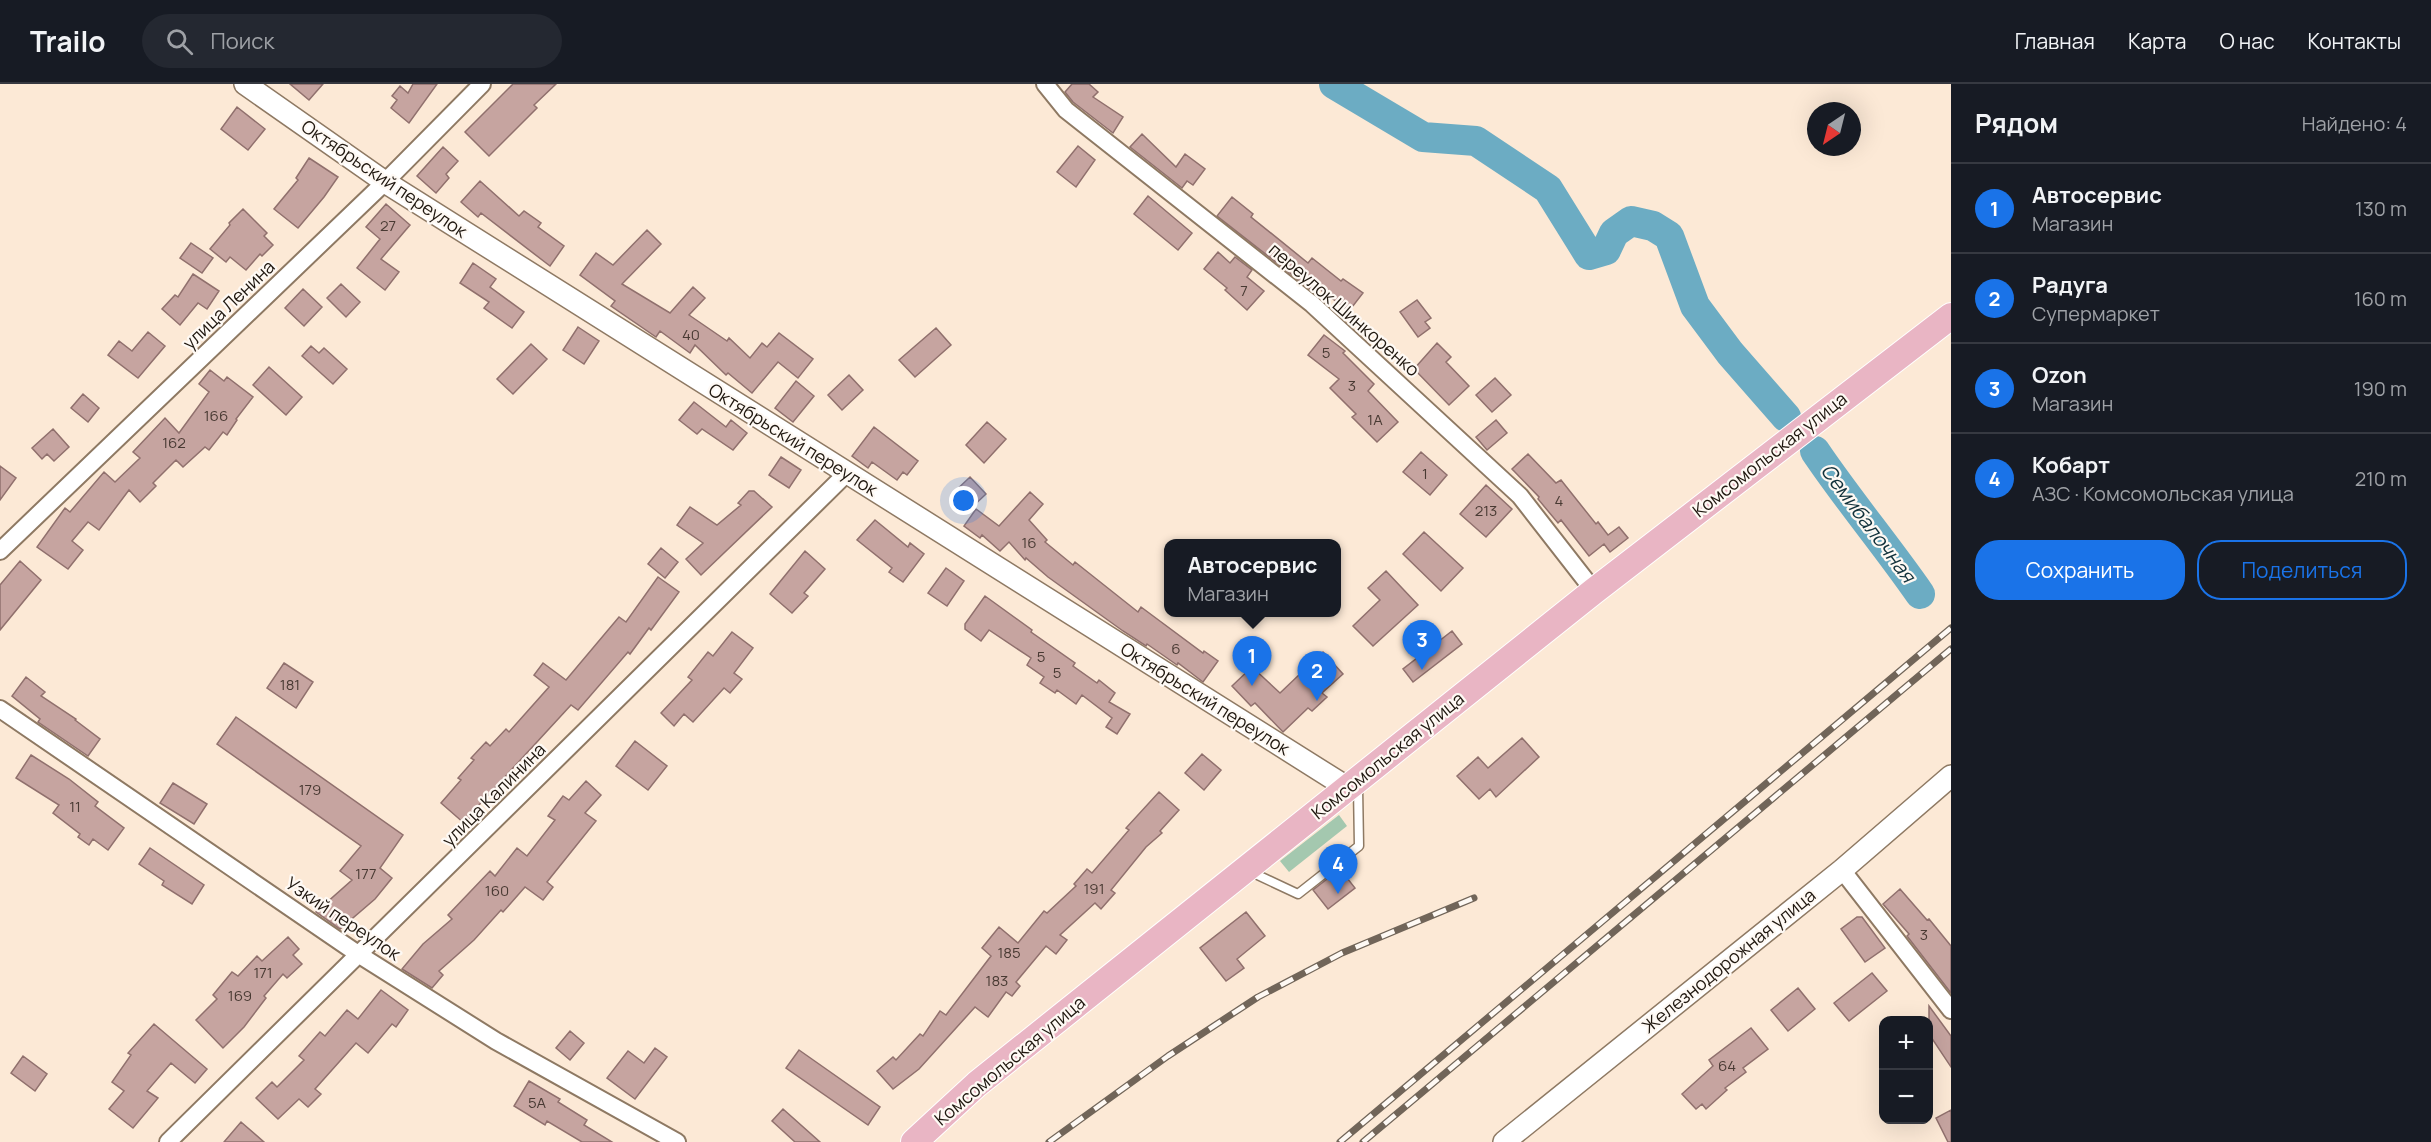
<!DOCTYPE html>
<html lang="ru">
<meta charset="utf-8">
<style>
body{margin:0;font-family:Manrope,sans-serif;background:#242831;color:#f1f3f6}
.controls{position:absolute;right:18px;bottom:18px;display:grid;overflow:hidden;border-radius:12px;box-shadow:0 6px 24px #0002}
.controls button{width:54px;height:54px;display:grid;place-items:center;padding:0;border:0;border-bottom:2px solid #363941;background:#171b24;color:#f1f3f6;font:30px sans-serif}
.compass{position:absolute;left:1807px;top:18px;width:54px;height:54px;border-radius:50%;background:#171b24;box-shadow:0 6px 24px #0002;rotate:215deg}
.you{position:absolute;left:964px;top:417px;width:21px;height:21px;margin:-15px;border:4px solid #fff;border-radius:50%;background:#1a73e8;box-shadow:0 0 0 9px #1a73e833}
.badge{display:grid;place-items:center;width:39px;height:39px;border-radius:50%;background:#1a73e8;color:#fff;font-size:20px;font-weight:700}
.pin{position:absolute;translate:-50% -50px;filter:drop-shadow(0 2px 3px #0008)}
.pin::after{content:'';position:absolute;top:32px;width:21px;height:18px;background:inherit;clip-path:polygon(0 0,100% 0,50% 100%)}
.popup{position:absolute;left:1164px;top:455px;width:177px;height:78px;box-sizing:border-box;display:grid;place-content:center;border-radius:12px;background:#171b24;filter:drop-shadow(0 2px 4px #0005);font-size:20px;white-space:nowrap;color:#9ea1a6}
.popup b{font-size:22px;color:#f1f3f6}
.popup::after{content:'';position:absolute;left:50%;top:100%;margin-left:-12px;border:12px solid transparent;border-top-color:#171b24}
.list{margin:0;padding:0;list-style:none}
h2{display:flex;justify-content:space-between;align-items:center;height:78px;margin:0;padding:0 24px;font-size:26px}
h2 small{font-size:20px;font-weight:400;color:#9ea1a6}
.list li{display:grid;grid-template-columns:39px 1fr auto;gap:18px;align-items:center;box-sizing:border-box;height:90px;padding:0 24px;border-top:2px solid #363941}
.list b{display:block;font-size:22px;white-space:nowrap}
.list p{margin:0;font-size:20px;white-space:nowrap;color:#9ea1a6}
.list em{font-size:20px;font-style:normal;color:#9ea1a6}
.actions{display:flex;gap:12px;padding:18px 24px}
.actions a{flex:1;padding:14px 0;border:2px solid #1a73e8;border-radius:24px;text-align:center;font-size:21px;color:#1a73e8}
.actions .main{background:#1a73e8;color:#fff}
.icon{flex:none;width:33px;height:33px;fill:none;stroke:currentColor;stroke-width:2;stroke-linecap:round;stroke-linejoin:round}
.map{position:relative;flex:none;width:1951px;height:1058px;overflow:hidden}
header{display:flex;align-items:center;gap:36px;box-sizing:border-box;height:84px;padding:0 30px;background:#171b24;border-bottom:2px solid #363941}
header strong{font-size:28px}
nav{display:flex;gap:33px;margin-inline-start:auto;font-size:21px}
.search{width:420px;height:54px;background:#242831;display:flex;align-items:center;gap:15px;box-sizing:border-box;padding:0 21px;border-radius:33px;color:#9ea1a6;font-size:22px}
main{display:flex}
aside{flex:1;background:#171b24}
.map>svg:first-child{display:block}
.green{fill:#a4c8af}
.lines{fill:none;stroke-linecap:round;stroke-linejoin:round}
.river{stroke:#6cacc3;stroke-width:30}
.building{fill:#c6a4a0;stroke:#90706d;stroke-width:1.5}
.service-casing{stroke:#8e7963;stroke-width:11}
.minor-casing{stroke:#8e7963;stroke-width:20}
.tertiary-casing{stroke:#8e7963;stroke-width:24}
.primary-casing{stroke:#fff;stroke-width:28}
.service{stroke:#fff;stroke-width:8}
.minor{stroke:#fff;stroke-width:16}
.tertiary{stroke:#fff;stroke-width:21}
.primary{stroke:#e9b5c4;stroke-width:26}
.rail-casing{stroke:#716559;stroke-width:7}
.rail{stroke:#fef9f4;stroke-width:4.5;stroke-dasharray:14;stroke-linecap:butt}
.labels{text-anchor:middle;stroke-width:4.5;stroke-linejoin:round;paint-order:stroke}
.number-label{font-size:15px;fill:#493a33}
.street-label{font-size:18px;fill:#1f170f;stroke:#fef9f4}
.water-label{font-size:20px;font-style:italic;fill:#11313b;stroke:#fef9f4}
</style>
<header>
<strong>Trailo</strong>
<div class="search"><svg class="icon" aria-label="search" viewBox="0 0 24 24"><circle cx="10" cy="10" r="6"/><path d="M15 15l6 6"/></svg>Поиск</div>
<nav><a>Главная</a><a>Карта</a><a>О нас</a><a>Контакты</a></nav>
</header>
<main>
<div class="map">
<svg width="1951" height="1058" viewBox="0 0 1951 1058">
<rect width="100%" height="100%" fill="#fce9d6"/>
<path class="green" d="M1339,731L1347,742L1289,788L1280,777Z"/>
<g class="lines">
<path class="river" d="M1334,0L1423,53L1476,57L1548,105L1589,171L1606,166L1614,149L1631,137L1653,142L1669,152L1695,222L1730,269L1786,333
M1815,367C1848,416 1886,461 1920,510"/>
</g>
<path class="building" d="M290,0H323L309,16Z
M413,0H437L409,39L391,24L397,16L392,12L400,2L408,9Z
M513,0H556L534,21L537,24L489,72L465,48Z
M1072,0H1089L1098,8L1093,13L1123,33L1113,49L1073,18L1065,8Z
M237,23L265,45L248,66L221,45Z
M1142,50L1176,83L1185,70L1205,85L1193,101L1187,97L1182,104L1130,63Z
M1078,62L1095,76L1076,103L1057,88Z
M443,63L458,77L446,90L449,94L436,109L417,92Z
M309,74L338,93L324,113L298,144L274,125L298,96L296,94Z
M480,97L519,132L524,127L541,139L538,143L564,162L550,182L481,129L478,133L461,118Z
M1148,112L1192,149L1178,166L1134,130Z
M1232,113L1253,130L1251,133L1308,179L1312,174L1341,197L1343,195L1363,209L1349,227L1318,204L1314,208L1217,132Z
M386,120L410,141L381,175L399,188L385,206L357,184L380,155L366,143Z
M243,125L267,149L264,152L273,161L262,172L260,170L246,186L230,173L226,178L210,165L230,141L229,139Z
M647,146L661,160L622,200L670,229L693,203L705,214L689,231L727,257L729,254L750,274L762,259L767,263L779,249L813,275L798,294L778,278L752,309L728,289L726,291L695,261L690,269L660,247L656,253L611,222L615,217L580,191L596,169L613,181Z
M191,159L213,174L202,189L180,174Z
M1218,168L1230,179L1235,173L1252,186L1247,193L1264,207L1247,226L1225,206L1227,204L1204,185Z
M473,179L496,195L490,203L524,228L512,244L484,224L489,218L460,199Z
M193,190L219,207L207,225L198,219L180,241L162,225L175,211L178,213Z
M341,200L360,218L346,233L327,214Z
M303,205L322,223L304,242L285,224Z
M1417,216L1431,234L1425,238L1430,244L1418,253L1400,228Z
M578,243L599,257L584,280L563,266Z
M936,244L951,261L915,293L899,276Z
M148,248L165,262L138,294L108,271L119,257L132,267Z
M1324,251L1345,267L1343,269L1374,300L1368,307L1398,338L1377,358L1352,333L1356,330L1330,304L1339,295L1308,271Z
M1437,259L1451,273L1446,278L1469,302L1449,321L1414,285Z
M531,260L547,275L513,310L497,295Z
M311,262L319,269L324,264L347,285L333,300L302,272Z
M269,283L302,313L286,331L253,301Z
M210,286L224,297L227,293L253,313L236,335L237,336L227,351L223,348L209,366L205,363L183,383L176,376L153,399L156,402L140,418L129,406L99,446L88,438L72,457L83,466L68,485L37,463L65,424L70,428L104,388L115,398L140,374L133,368L165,334L179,349L209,308L199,300Z
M849,291L863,306L842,326L828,311Z
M1495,294L1511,311L1492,328L1476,311Z
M796,297L814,312L793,338L775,324Z
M83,310L99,324L88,338L71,324Z
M694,318L726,343L731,336L747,349L733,366L702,345L697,350L679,336Z
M1496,336L1507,349L1487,366L1476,353Z
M987,338L1006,355L984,379L966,361Z
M874,343L918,377L907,391L903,388L897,396L872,378L868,384L852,372Z
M53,345L69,363L54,377L47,370L42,375L32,364Z
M1421,368L1447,391L1430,411L1403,388Z
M1528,370L1556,399L1561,396L1596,440L1598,438L1608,451L1619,443L1628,454L1610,468L1604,460L1589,472L1561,436L1558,439L1538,415L1539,413L1512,385Z
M781,373L801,386L789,404L769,391Z
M0,382L16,394L0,416Z
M970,393L986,410L968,427L952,410Z
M1486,401L1512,425L1486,453L1460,430Z
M749,407H754L772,423L701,491L686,475L703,459L677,441L690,423L717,441L741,421L738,419Z
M1030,408L1043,420L1029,436L1047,456L1045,458L1073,481L1075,478L1138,528L1141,523L1203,569L1204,567L1218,577L1203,598L1178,579L1177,581L1147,560L1146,562L1123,547L1048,493L1026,474L1025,476L1009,458L1000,467L982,451L980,454L964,442L976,425L999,442Z
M875,436L908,463L910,459L924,470L903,498L889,488L892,484L857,456Z
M1424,448L1463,484L1441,507L1403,470Z
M661,464L678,478L665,494L648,480Z
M805,467L825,485L804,509L808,512L792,529L770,510Z
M20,477L41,496L0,546V501Z
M946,484L964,497L947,522L928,509Z
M1386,487L1418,521L1373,562L1353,542L1380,516L1368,504Z
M658,493L679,508L651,546L649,544L630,570L628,568L578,626L571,621L479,721L465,740L441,719L461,696L458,694L474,676L471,674L486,658L490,662L506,645L509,648L549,603L534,591L543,579L566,596L619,533L626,538Z
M985,512L1032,546L1031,548L1075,579L1073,582L1097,599L1099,596L1115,609L1109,618L1130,630L1117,650L1106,643L1112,634L1082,611L1076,620L1057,606L1055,609L1040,599L1044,593L1027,581L1031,574L989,546L981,557L965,545V540Z
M1452,547L1462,560L1413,598L1403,585Z
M732,548L753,564L734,589L742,595L730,609L724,604L693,638L684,630L674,642L661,629L692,596L688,593L708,568L713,572Z
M1323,568L1343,590L1322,609L1327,613L1312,627L1308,624L1283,648L1255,619L1251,622L1232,602L1252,583L1280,609Z
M284,579L313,598L296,624L267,604Z
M26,593L45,608L41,612L76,635L75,636L100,655L88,672L38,638L40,635L12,612Z
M236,633L403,751L380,784L392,794L375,815L340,845L316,828L352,796L340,787L361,762L217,660Z
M1522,654L1539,673L1496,713L1490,705L1479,715L1457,692L1478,673L1488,684Z
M635,657L667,682L648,706L616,682Z
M1202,670L1221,686L1204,706L1185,689Z
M31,671L69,695L98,718L95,722L124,744L108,766L93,755L89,761L78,753L80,750L53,729L59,721L16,694Z
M586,697L601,711L585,729L596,737L547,798L553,803L543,816L525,803L503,828L501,826L474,856L439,887L443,891L432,904L402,885L423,860L452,835L448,831L490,787L495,792L517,764L527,772L555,736L548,732L563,712L569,716Z
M173,699L207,720L194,740L160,719Z
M1159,708L1179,726L1160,747L1162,749L1146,763L1111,806L1115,809L1101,825L1095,819L1060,851L1067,856L1056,870L1046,862L1016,898L1020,902L1012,912L1006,908L988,933L975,923L919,985L893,1005L877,987L893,973L896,976L920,950L923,952L940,927L946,931L991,872L982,864L999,843L1018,859L1044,827L1047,829L1076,802L1074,800L1087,785L1092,789L1129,746L1126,744Z
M150,764L204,801L192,820L162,801L164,797L139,780Z
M1340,785L1355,804L1328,825L1313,806Z
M1900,805L1927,836L1929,835L1951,862V909L1907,852L1909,850L1883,820Z
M1246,828L1265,852L1237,875L1244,884L1226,897L1200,864Z
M1857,833H1862L1885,864L1865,878L1841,845Z
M288,853L299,865L293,871L302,880L287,894L283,890L264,912L266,914L244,943L223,964L196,936L217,915L213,911L232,888L238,892L257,872L262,877Z
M1872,889L1887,907L1849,937L1834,919Z
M1798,904L1815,925L1788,947L1771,926Z
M381,906L408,926L396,943L392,940L368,969L356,959L315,1005L321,1010L308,1023L299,1015L278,1035L256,1014L272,998L277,1003L304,976L299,972L320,948L325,952L347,926L358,935Z
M1929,922L1951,952V983L1929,950Z
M154,940L207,985L195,999L171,979L147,1007L158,1014L133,1044L109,1025L124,1007L112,998L131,971L128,969Z
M1751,944L1768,965L1743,984L1746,988L1725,1004L1727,1006L1706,1025L1702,1020L1696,1025L1682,1010L1713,982L1709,976Z
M570,947L584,959L570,976L556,964Z
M655,964L667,973L635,1015L607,994L628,967L644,979Z
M799,966L880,1023L868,1041L786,984Z
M23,972L47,990L35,1007L11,989Z
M529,997L560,1015L558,1018L587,1036L584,1041L612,1058H582L547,1037L545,1041L514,1022Z
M783,1025L820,1058H795L772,1037Z
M1951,1026V1058H1948L1936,1034Z
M241,1038L264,1058H224Z"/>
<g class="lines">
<defs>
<path id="service" d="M1249,787L1298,810L1359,762L1358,703"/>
<path id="minor" d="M1045,0L1066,26L1312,220L1520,412L1594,507
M0,467L385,98L482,0
M0,625L358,870L496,957L677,1058
M1842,786L1951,926
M168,1058L846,390"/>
<path id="tertiary" d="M245,0L385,98L1348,704
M1504,1058L1842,786L1951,692"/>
<path id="primary" d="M914,1058L977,1000L1594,507L1951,232"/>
</defs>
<use href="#service" class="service-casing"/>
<use href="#minor" class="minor-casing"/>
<use href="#tertiary" class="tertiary-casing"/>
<use href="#primary" class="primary-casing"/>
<use href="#service" class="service"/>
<use href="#minor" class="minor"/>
<use href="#tertiary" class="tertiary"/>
<use href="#primary" class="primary"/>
<defs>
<path id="rail" d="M1049,1058L1168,972L1258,913L1342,869L1474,814
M1340,1058L1951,544
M1363,1058L1951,565"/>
</defs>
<use href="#rail" class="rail-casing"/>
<use href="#rail" class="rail"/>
</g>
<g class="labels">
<g class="number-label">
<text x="388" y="147">27</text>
<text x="1244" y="212">7</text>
<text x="691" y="256">40</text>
<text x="1326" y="274">5</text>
<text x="1352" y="307">3</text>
<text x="216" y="337">166</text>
<text x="1375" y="341">1А</text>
<text x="174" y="364">162</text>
<text x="1425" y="395">1</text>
<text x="1559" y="422">4</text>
<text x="1486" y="432">213</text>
<text x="1029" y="464">16</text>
<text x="1176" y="570">6</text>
<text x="1041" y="578">5</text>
<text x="1057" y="594">5</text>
<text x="290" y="606">181</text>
<text x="310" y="711">179</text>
<text x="75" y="728">11</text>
<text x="366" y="795">177</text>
<text x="1094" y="810">191</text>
<text x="497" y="812">160</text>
<text x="1924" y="856">3</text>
<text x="1009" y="874">185</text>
<text x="263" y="894">171</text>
<text x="997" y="902">183</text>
<text x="240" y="917">169</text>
<text x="1727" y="987">64</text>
<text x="537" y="1024">5А</text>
</g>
<g class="street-label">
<text transform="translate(384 95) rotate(34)" y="6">Октябрьский переулок</text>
<text transform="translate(229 221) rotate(-44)" y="6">улица Ленина</text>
<text transform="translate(1344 226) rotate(41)" y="6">переулок Шинкоренко</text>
<text transform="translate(793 356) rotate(32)" y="6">Октябрьский переулок</text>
<text transform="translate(1770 371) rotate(-38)" y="6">Комсомольская улица</text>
<text transform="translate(1205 615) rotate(32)" y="6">Октябрьский переулок</text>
<text transform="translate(1388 672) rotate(-39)" y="6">Комсомольская улица</text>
<text transform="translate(494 711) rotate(-45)" y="6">улица Калинина</text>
<text transform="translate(343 835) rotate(34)" y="6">Узкий переулок</text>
<text transform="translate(1729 877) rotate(-39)" y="6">Железнодорожная улица</text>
<text transform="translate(1010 977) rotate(-40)" y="6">Комсомольская улица</text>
</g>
<g class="water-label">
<text transform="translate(1868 439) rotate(53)" y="7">Семибалочная</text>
</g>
</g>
</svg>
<div class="controls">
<button>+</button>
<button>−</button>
</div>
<svg class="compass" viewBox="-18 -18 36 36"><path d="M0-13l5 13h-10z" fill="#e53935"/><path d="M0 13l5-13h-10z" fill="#9ea1a6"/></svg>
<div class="you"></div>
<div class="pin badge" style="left:1252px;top:602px">1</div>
<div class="popup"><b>Автосервис</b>Магазин</div>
<div class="pin badge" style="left:1317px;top:617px">2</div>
<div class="pin badge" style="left:1422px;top:586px">3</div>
<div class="pin badge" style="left:1338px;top:810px">4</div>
</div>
<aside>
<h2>Рядом<small>Найдено: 4</small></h2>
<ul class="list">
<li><span class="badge">1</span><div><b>Автосервис</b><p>Магазин</p></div><em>130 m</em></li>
<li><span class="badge">2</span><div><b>Радуга</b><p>Супермаркет</p></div><em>160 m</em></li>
<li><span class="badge">3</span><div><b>Ozon</b><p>Магазин</p></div><em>190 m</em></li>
<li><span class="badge">4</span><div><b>Кобарт</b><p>АЗС · Комсомольская улица</p></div><em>210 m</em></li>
</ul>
<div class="actions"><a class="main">Сохранить</a><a>Поделиться</a></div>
</aside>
</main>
